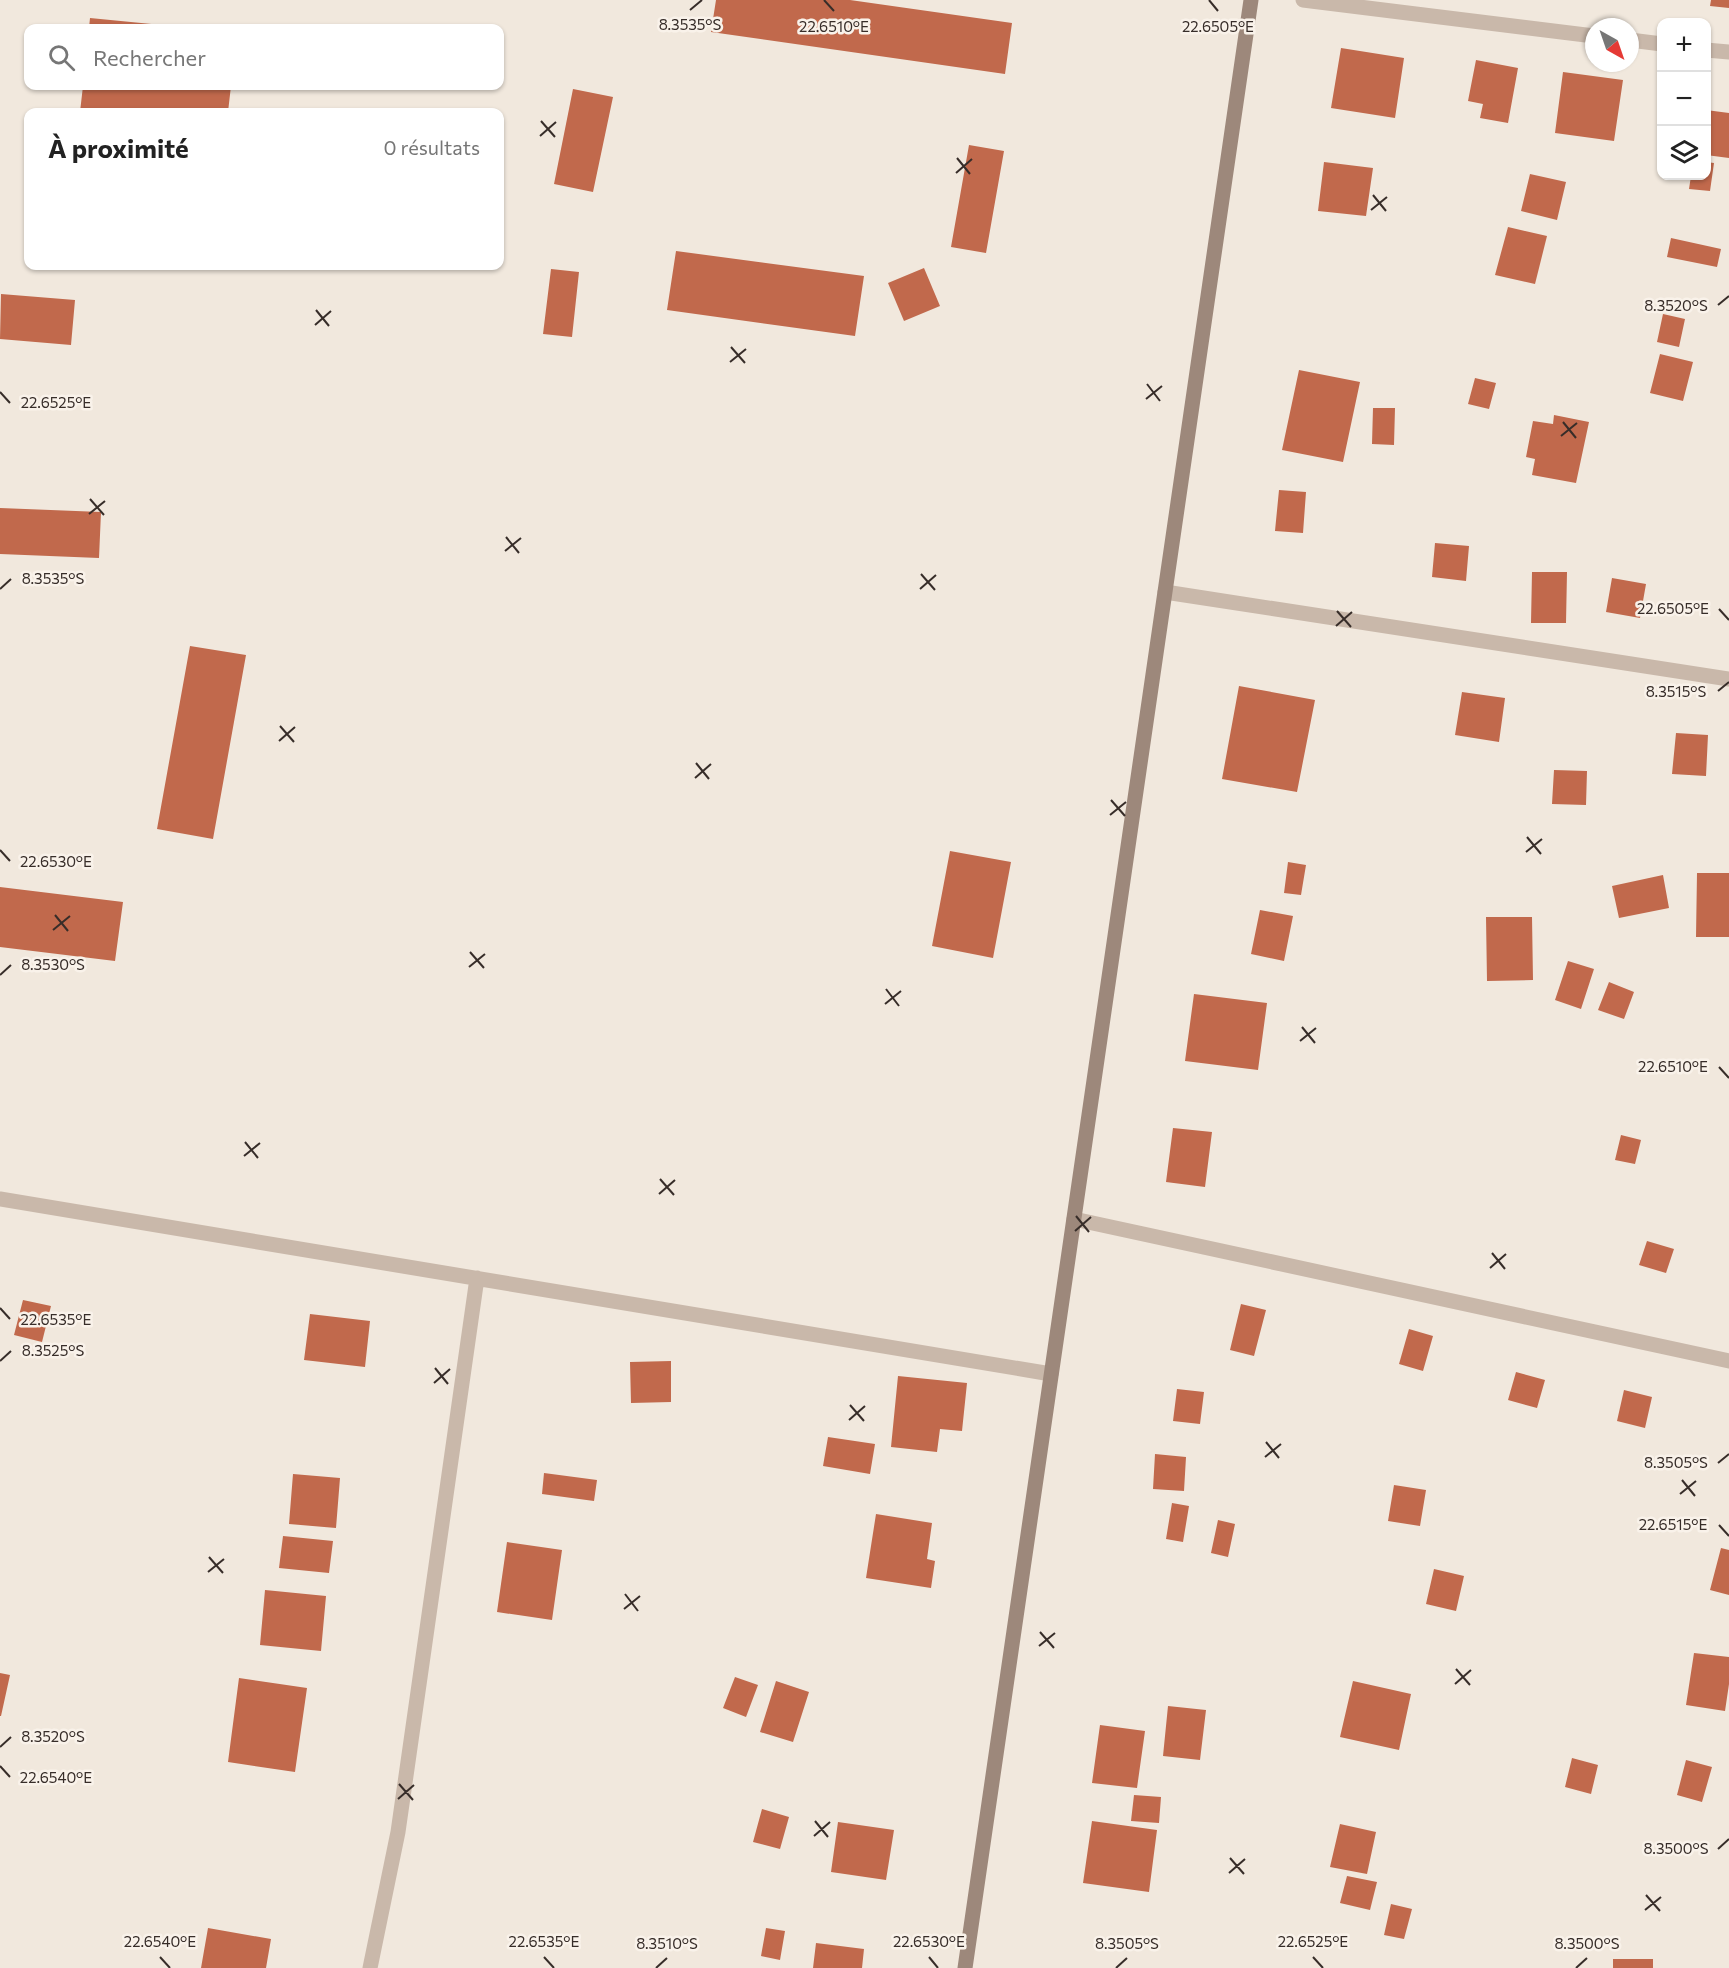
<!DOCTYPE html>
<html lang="fr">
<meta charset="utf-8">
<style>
body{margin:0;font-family:Commissioner,sans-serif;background:#f6f6f6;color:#222}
.controls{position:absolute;right:18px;top:18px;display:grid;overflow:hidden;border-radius:12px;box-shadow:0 2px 4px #0004}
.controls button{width:54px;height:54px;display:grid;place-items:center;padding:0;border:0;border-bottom:2px solid #e0e0e0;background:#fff;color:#222;font:30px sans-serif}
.compass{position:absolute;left:1585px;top:18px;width:54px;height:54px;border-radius:50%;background:#fff;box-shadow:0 2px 4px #0004;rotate:140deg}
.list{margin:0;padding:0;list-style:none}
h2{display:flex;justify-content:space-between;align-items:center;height:78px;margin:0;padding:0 24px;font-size:26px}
h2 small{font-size:20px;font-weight:400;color:#767676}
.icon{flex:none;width:33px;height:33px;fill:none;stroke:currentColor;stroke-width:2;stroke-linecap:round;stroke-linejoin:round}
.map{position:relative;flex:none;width:1729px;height:1968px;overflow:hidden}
.search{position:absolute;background:#fff;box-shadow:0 2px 4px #0004;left:24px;top:24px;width:480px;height:66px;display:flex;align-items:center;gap:15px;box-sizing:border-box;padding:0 21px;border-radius:12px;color:#767676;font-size:22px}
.panel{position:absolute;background:#fff;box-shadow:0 2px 4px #0004;left:24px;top:108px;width:480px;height:162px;border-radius:12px}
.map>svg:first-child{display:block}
.building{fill:#c1694c}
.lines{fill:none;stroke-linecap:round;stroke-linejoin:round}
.minor{stroke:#c9b8aa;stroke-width:15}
.secondary{stroke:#9d887b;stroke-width:15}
.ticks{fill:none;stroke:#372d29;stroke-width:2}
.ticks-label{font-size:15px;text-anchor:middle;fill:#372d29;stroke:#f9f2ea;stroke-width:5;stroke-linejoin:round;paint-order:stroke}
</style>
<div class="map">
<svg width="1729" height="1968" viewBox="0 0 1729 1968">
<rect width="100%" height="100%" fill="#f1e8dd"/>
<path class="building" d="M716,0H850L1012,23L1005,74L711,32Z
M1711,0H1729V8L1710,6Z
M90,18L182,27V28H89Z
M1341,48L1404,58L1395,118L1331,108Z
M1476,60L1518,68L1508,123L1480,118L1483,104L1468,101Z
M1563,72L1623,80L1614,141L1555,133Z
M83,86H231L228,112H80Z
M573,89L613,97L593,192L554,184Z
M1706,110L1729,113V158L1706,155Z
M969,145L1004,151L986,253L951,247Z
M1324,162L1373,168L1366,216L1318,211Z
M1706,162L1714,163L1710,191L1689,189L1691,176H1706Z
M1530,174L1566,182L1557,220L1521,211Z
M1508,227L1547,236L1535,284L1495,275Z
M1671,238L1721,249L1717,267L1667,257Z
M676,251L864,276L855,336L667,310Z
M924,268L940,306L904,321L888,283Z
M551,269L579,272L572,337L543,334Z
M1,294L75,300L71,345L0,339Z
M1663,314L1685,319L1679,347L1657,342Z
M1660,354L1693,362L1683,401L1650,393Z
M1299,370L1360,382L1343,462L1282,450Z
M1475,378L1496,383L1489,409L1468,404Z
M1373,408H1395L1394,445L1372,444Z
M1554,415L1589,422L1576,483L1532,475L1535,459L1526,457L1533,421L1553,424Z
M1279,490L1306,492L1303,533L1275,531Z
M0,508L101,512L99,558L0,554Z
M1435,543L1469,546L1466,581L1432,577Z
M1532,572H1567L1566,623H1531Z
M1612,578L1646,584L1640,618L1606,612Z
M190,646L246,655L213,839L157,829Z
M1239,686L1315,700L1297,792L1222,779Z
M1462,692L1505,698L1499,742L1455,735Z
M1676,733L1708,735L1706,776L1672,774Z
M1554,770L1587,771L1586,805L1552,804Z
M950,851L1011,862L993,958L932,946Z
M1288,862L1306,865L1301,895L1284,893Z
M1697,873H1729V937H1696Z
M1663,875L1669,908L1619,918L1612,886Z
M0,887L123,902L115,961L0,947Z
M1260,910L1293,916L1284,961L1251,954Z
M1486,917H1532L1533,980L1487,981Z
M1568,961L1594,969L1581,1009L1555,1000Z
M1609,982L1634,992L1624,1019L1598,1010Z
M1194,994L1267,1003L1258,1070L1185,1061Z
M1173,1128L1212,1132L1205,1187L1166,1182Z
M1621,1135L1641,1140L1635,1164L1615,1160Z
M1647,1241L1674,1249L1666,1273L1639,1265Z
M23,1300L51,1306L42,1342L14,1335Z
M1241,1304L1266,1310L1254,1356L1230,1350Z
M310,1314L370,1321L365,1367L304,1360Z
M1409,1329L1433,1336L1423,1371L1399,1364Z
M671,1361V1402L631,1403L630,1362Z
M1516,1372L1545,1380L1537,1408L1508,1400Z
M898,1376L967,1383L962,1431L940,1429L937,1452L891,1447Z
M1177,1389L1204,1392L1200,1424L1173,1421Z
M1624,1390L1652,1397L1645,1428L1617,1421Z
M828,1437L875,1444L870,1474L823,1466Z
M1155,1454L1186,1457L1184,1491L1153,1489Z
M544,1473L597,1480L594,1501L542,1494Z
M293,1474L340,1478L336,1528L289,1524Z
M1394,1485L1426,1490L1420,1526L1388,1521Z
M1172,1503L1189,1506L1183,1542L1166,1539Z
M876,1514L932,1523L927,1559L935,1561L931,1588L866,1578Z
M1218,1520L1235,1524L1228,1557L1211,1553Z
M283,1536L333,1541L329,1573L279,1568Z
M507,1542L562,1550L552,1620L497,1612Z
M1721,1548L1729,1550V1595L1710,1590Z
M1434,1569L1464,1576L1456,1611L1426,1604Z
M265,1590L326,1596L321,1651L260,1645Z
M1694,1653L1729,1657V1684L1725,1711L1686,1705Z
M0,1673L10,1675L1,1716H0Z
M735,1677L758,1685L746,1717L723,1708Z
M239,1678L307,1688L295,1772L228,1762Z
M776,1681L809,1692L793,1742L760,1732Z
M1353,1681L1411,1694L1399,1750L1340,1737Z
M1168,1706L1206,1710L1200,1760L1163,1756Z
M1100,1725L1145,1731L1137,1788L1092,1783Z
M1572,1758L1598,1765L1591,1794L1565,1787Z
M1686,1760L1712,1767L1702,1802L1677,1795Z
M1134,1795L1161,1797L1159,1823L1131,1821Z
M762,1809L789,1817L780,1849L753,1842Z
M1092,1821L1157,1830L1149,1892L1083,1883Z
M838,1822L894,1830L886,1880L831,1872Z
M1340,1824L1376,1832L1367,1874L1330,1867Z
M1347,1876L1377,1882L1370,1910L1340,1903Z
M1391,1904L1412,1909L1404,1939L1384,1935Z
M208,1928L271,1939L266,1968H201Z
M766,1928L785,1931L780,1960L761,1956Z
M816,1943L864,1949L862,1968H813Z
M1613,1959H1653V1968H1613Z"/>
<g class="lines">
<path class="minor" d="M1303,0L1594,36
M1630,40L1662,44
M1706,50L1729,52
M1165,592L1729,679
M0,1199L1051,1374
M1074,1219L1729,1361
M370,1968L398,1832L477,1278"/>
<path class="secondary" d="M965,1968L1251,0"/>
</g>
<path class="ticks" d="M824,0L834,11M1209,0L1218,11M690,10L702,0M541,121L555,137M540,136L556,122M957,158L970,174M956,173L972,159M1373,195L1386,211M1371,210L1387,197M1718,305L1729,296M316,310L329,326M315,325L331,311M731,347L745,363M730,362L746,349M1147,384L1160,401M0,392L10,403M1146,399L1162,386M1563,422L1576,438M1561,436L1577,423M90,499L104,515M89,514L105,501M506,537L519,553M505,551L521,538M921,574L935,590M0,589L11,579M920,589L936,575M1719,609L1729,620M1337,611L1351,627M1336,626L1352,612M1718,691L1729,682M280,726L294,742M279,741L295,727M696,763L709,779M695,778L711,764M1111,800L1125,816M1110,815L1126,802M1527,837L1541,854M0,850L10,861M1526,852L1542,839M55,915L68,931M53,930L70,916M470,952L484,968M469,967L485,954M0,975L11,965M886,989L899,1006M885,1004L901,991M1302,1027L1315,1043M1300,1041L1316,1028M1719,1067L1729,1078M245,1142L258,1158M244,1156L260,1143M660,1179L674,1195M659,1194L675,1180M1076,1216L1089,1232M1075,1231L1091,1217M1492,1253L1505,1269M1490,1268L1506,1254M0,1308L10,1319M0,1361L11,1351M435,1368L448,1384M434,1383L450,1369M850,1405L864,1421M849,1420L865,1406M1266,1442L1279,1458M1265,1457L1281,1444M1718,1463L1729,1454M1682,1480L1695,1496M1680,1494L1696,1481M1719,1525L1729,1536M209,1557L223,1573M208,1572L224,1559M625,1594L638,1611M624,1609L640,1596M1040,1632L1054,1648M1039,1646L1055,1633M1456,1669L1470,1685M1455,1684L1471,1670M0,1747L11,1737M0,1766L10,1777M399,1784L413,1800M398,1799L414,1785M815,1821L828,1837M814,1836L830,1822M1718,1849L1729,1839M1230,1858L1244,1874M1229,1873L1245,1859M1646,1895L1660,1911M1645,1910L1661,1897M160,1957L170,1968M544,1957L554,1968M929,1957L938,1968M1313,1957L1323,1968M656,1968L667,1958M1116,1968L1127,1958M1576,1968L1587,1958"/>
<g class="ticks-label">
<text x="690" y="30">8.3535°S</text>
<text x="834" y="32">22.6510°E</text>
<text x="1218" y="32">22.6505°E</text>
<text x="1676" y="311">8.3520°S</text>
<text x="56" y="408">22.6525°E</text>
<text x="53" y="584">8.3535°S</text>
<text x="1673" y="614">22.6505°E</text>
<text x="1676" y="697">8.3515°S</text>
<text x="56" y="867">22.6530°E</text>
<text x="53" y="970">8.3530°S</text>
<text x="1673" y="1072">22.6510°E</text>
<text x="56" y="1325">22.6535°E</text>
<text x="53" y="1356">8.3525°S</text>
<text x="1676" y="1468">8.3505°S</text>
<text x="1673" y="1530">22.6515°E</text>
<text x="53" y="1742">8.3520°S</text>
<text x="56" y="1783">22.6540°E</text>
<text x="1676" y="1854">8.3500°S</text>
<text x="160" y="1947">22.6540°E</text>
<text x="544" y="1947">22.6535°E</text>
<text x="929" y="1947">22.6530°E</text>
<text x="1313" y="1947">22.6525°E</text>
<text x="667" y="1949">8.3510°S</text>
<text x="1127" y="1949">8.3505°S</text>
<text x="1587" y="1949">8.3500°S</text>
</g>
</svg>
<div class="controls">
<button>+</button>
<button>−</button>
<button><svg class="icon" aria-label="layers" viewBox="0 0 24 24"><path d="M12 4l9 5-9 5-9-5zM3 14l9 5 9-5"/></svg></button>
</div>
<svg class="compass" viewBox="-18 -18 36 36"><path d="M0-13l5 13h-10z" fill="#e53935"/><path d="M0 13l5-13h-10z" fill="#767676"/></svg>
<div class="search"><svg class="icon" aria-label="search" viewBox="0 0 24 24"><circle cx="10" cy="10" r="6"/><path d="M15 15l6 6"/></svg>Rechercher</div>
<section class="panel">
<h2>À proximité<small>0 résultats</small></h2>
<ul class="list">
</ul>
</section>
</div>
